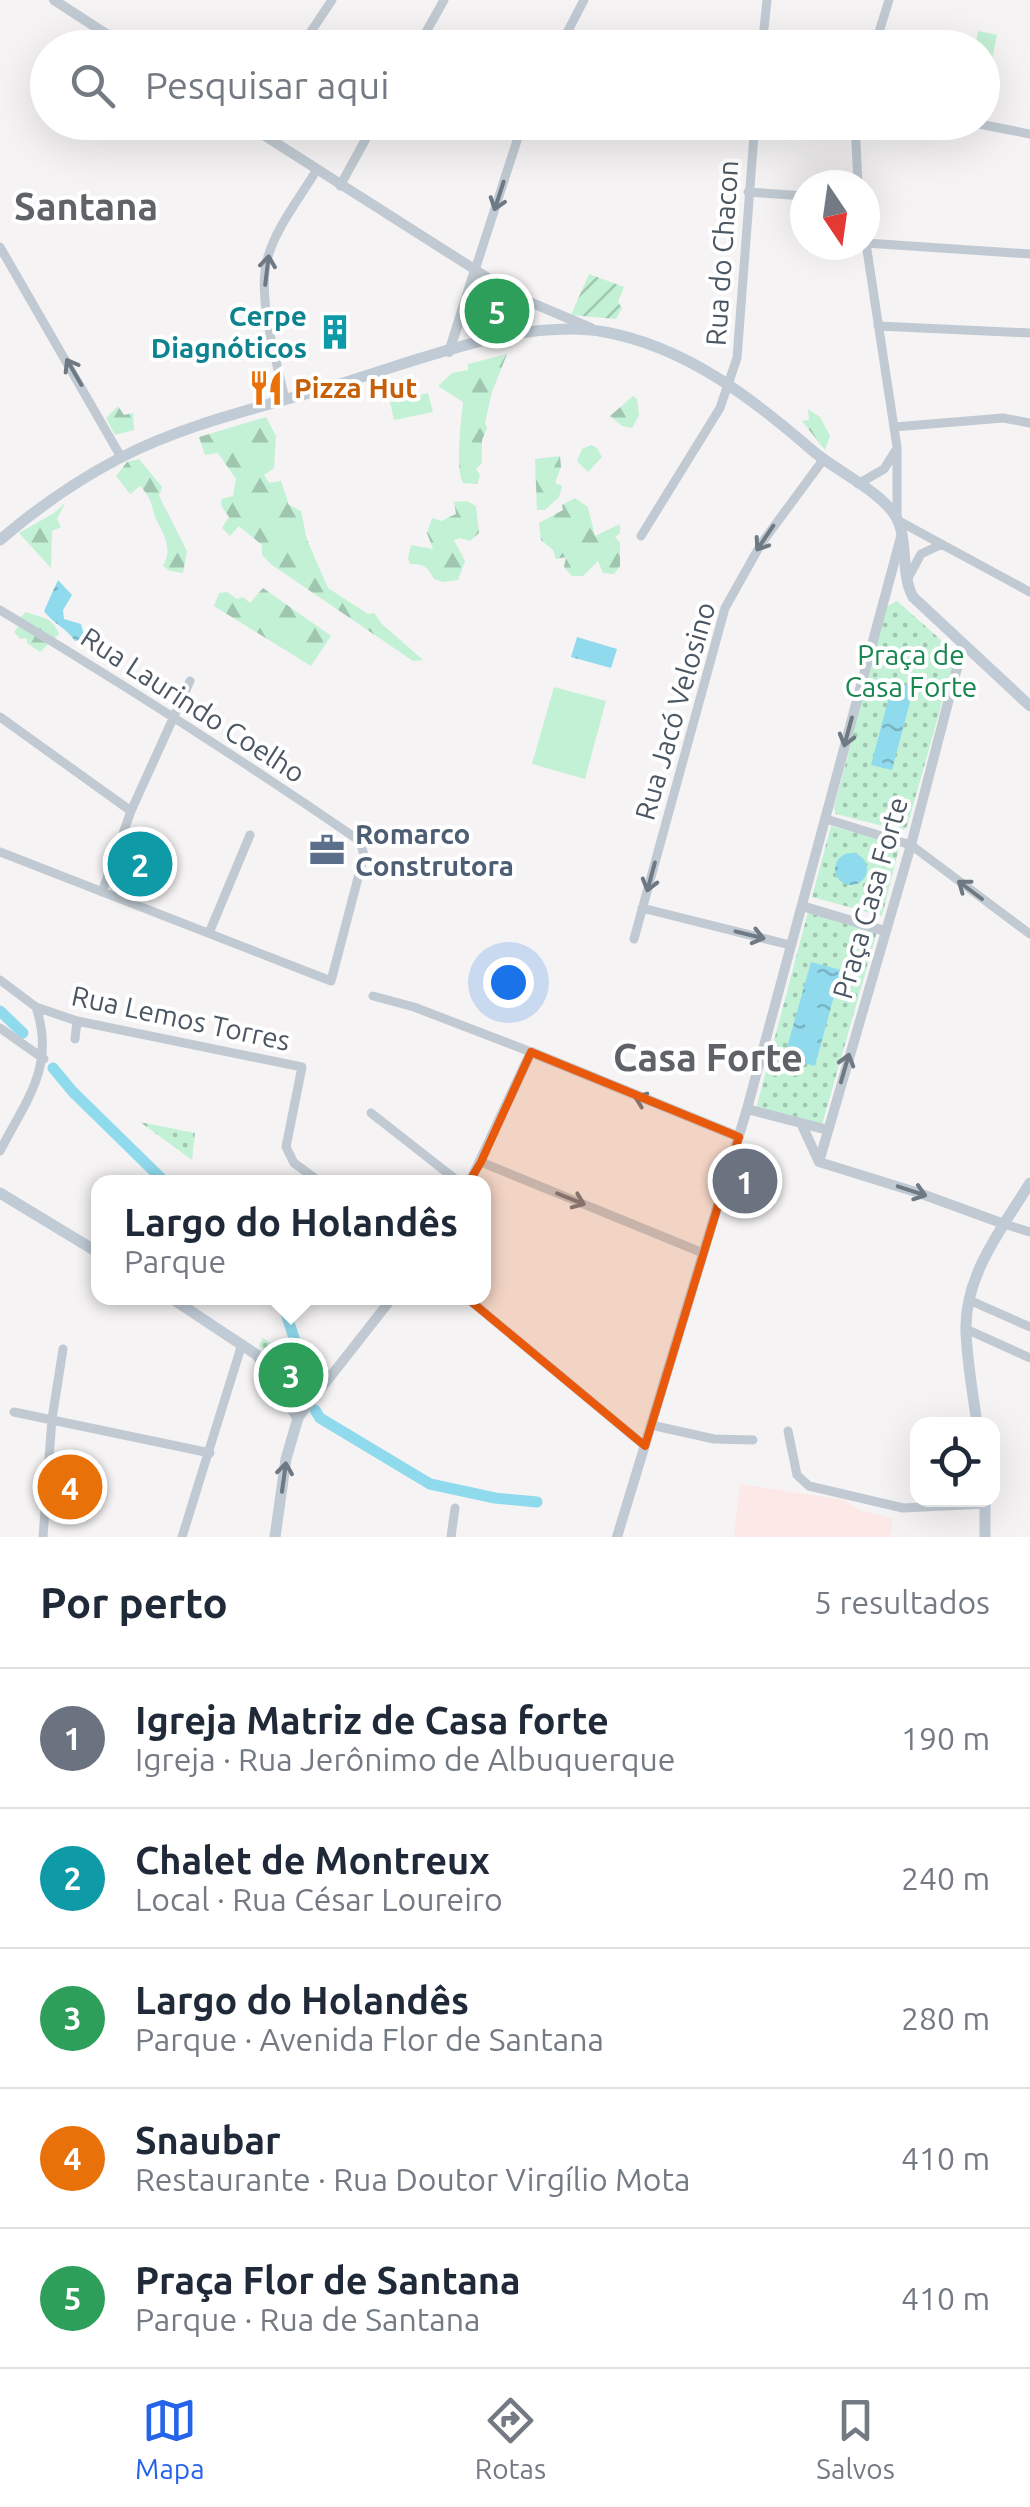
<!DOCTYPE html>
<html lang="pt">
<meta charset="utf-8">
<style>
body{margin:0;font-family:Ubuntu,sans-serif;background:#f2f2f3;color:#1f2937}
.controls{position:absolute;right:30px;bottom:30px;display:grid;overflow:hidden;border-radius:20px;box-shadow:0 10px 40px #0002}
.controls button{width:90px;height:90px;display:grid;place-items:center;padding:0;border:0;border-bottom:2px solid #e0e1e3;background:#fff;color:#1f2937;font:50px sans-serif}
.compass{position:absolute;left:790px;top:170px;width:90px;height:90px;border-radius:50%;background:#fff;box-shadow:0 10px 40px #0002;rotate:167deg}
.you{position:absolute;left:508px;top:982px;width:35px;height:35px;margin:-25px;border:8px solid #fff;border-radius:50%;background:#1a73e8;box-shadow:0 0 0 15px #1a73e833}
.badge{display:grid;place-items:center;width:65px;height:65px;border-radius:50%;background:#2563eb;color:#fff;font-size:32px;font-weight:700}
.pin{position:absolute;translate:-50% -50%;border:5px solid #fff;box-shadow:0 2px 10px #0006}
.popup{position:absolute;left:91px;top:1175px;width:400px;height:130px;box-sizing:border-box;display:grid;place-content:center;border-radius:20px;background:#fff;filter:drop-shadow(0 2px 8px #0005);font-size:32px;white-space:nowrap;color:#747a83}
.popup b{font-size:38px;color:#1f2937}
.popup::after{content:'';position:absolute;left:50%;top:100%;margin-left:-20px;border:20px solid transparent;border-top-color:#fff}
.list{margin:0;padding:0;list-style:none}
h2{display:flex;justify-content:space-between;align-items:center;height:130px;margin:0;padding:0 40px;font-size:42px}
h2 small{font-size:32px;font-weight:400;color:#747a83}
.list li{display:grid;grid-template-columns:65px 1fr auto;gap:30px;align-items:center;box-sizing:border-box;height:140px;padding:0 40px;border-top:2px solid #e0e1e3}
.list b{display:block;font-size:38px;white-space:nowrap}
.list p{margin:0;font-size:32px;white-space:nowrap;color:#747a83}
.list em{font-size:32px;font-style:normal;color:#747a83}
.icon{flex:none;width:55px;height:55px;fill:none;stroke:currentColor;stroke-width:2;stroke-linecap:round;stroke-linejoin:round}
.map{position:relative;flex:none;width:1030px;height:1537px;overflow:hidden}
.search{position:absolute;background:#fff;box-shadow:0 10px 40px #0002;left:30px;right:30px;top:30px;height:110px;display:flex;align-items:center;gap:25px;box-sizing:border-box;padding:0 35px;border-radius:55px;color:#747a83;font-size:38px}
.sheet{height:830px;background:#fff}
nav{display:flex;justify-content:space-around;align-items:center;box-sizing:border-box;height:140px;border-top:2px solid #e0e1e3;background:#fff;font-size:28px;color:#747a83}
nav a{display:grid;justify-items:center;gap:5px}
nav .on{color:#2563eb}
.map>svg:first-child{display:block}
.medical{fill:#fce8e6}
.grass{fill:url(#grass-dots)}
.forest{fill:url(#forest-firs)}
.garden{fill:url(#garden-furrows)}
.pitch{fill:#c3f1d5}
.water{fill:url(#water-ripples)}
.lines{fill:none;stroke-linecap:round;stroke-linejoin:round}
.canal{stroke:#90daee;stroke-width:11}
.minor{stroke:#c1cad2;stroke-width:9}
.tertiary{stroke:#c1cad2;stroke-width:10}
.secondary{stroke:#c1cbd6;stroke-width:11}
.oneway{stroke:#6e7983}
.oneway2{stroke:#6e7984}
.marked{fill:#e8590c;fill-opacity:0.2;stroke:#e8590c;stroke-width:8;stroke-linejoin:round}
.labels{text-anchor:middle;stroke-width:8;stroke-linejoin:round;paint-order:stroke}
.street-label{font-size:28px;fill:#4a5661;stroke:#fff}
.culture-label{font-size:28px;font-weight:bold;fill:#0d838f;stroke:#fff;text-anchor:end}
.food-label{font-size:28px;font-weight:bold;fill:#c56008;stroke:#fff;text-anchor:start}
.park-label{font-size:28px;fill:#17864f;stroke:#fff}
.service-label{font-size:28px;font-weight:bold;fill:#4e5e75;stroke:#fff;text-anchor:start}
.district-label{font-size:38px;font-weight:bold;fill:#5f6368;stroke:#fff}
</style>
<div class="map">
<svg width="1030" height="1537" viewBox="0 0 1030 1537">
<defs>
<pattern id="grass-dots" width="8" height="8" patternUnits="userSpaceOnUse" patternTransform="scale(2.5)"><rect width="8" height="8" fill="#c3f1d5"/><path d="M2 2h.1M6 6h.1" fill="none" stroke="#a0c6b0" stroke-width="1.8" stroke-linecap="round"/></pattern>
<pattern id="forest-firs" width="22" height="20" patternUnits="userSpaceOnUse" patternTransform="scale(2.5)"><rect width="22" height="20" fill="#c3f1d5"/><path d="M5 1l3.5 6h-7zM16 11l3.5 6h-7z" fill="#a0c6b0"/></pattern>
<pattern id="garden-furrows" width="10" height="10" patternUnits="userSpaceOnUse" patternTransform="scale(2.5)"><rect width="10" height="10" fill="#c3f1d5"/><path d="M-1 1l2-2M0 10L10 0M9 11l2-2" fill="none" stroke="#a0c6b0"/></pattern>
<pattern id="water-ripples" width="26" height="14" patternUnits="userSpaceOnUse" patternTransform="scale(2.5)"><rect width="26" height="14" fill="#90daee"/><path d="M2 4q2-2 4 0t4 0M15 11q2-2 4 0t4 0" fill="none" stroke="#78b4c4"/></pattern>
</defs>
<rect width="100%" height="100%" fill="#f5f3f3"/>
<path class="medical" d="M740,1484L844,1500L859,1510L893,1519L890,1537H734Z"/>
<path class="grass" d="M481,285H488L525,309V320L474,337L468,335C461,323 471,294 481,285Z
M897,601L951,649L955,657L907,827L902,831L836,814L834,808L886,607Z
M831,826L900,844L882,916L812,897Z
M808,912L877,932L822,1125L758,1109L757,1105Z
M140,1122L195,1133L192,1160Z
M263,1338L298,1360L307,1400L302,1406L297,1405L274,1361L259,1345Z"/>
<path class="forest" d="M507,354L492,392L485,423L487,428L482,440V463L476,469L480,475L477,484L463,483C455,469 461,422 463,402L438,386L452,373L468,370V364Z
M633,396L637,399L639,415L632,428L622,426L610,416Z
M118,406L124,415L133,413L134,430L115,435L106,418Z
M808,409L820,417L830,436L825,450L802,421L809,420Z
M266,417L276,436L274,468L264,475L269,483L281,481L289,505L301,511L307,540L328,588L368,614L374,613L382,624L423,660L413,661L272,565L262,555V545L239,526L230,536L222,528L229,517L221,505L222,499L233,496L236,479L218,453L205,455L199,437Z
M591,445L597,448L602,457L588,472L577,461L582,449Z
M560,456L561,467L555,483L562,486L559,497L545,510H537L535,459Z
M139,459L162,487L159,496L187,551L183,573L170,571L163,566C172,550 166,539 159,525C150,509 155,501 140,486L130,494L116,476L127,462Z
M575,498L588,507L595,536L620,524V533L615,537L620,543V566L614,574L603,573L598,561L583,576H572L564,567L566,557L556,559L553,550L541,540L539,523L563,510L562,505Z
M467,501L476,506L479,533L470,541L460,538L454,540L465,561L458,580L443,582L434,579C428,567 424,564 410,564L408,558L411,545L433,549L427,533L432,518L441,521L456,514L454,502Z
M65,503L57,519L61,527L52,531L51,568L19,533L54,513Z
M263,588L331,636L311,666L214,606L219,593L227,592L237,599L243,597L250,603Z
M26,612C41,618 52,616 59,634L40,652L27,643V638L20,639L14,632L18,627L15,622Z"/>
<path class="garden" d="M589,274L624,287L618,302L622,308L616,319L571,315Z"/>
<path class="pitch" d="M978,31L997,35L990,69L983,68L982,48L975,47Z
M428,393L433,412L394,420L390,402Z
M554,687L606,701L585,779L532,764Z"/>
<path class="water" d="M58,580L72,595L63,610L64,619L81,624L85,639L75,641C67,628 53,624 44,611Z
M577,637L617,649L611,668L571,657Z
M893,682L914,687L892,770L871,765Z
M835 869a16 16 0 1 1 32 0a16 16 0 1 1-32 0Z
M811,962L841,970L815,1066L784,1058Z"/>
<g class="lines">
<path class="canal" d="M0,1011L23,1033
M53,1068L73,1092L165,1182
M281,1298L294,1338L304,1394
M315,1410L320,1418L430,1484L495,1498L537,1502"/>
<path class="minor" d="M300,48L332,0
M417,48L444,0
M559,48L584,0
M762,48L767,0
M874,48L889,0
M855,122L858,185
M969,122L1030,134
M340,186L375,122
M748,192L805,196
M865,237L897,447V518
M866,243L1030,254
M0,247L121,457
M475,270L523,122
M878,326L1030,333
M285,400C277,361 257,299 267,260C275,229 299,199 316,171
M894,427L1003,418L1030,423
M858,484L884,469L896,450
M897,520L1030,592
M641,536L720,408L737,358L755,122
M908,578L921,554L942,544
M0,610C122,683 242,760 360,841L364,855L331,981L0,852
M0,717L131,811
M826,819L911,845L1030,934
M102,892L131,811L190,681
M642,908L790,945
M209,933L250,835
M634,939L725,608L761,544L823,460
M0,980L36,1007L77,1021L302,1067L286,1147L294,1163L320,1182
M373,996L414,1007L531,1052
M0,1028L44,1059
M75,1039L77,1021
M371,1113L459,1182
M0,1151C26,1100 56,1067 36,1007
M481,1162L703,1253
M1004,1224L1030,1232
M467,1298L645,1446
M969,1300L1030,1327
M966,1329L1030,1358
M14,1412L210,1453
M651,1425L714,1439L753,1440
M788,1431L797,1475L809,1486L903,1508L986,1504
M43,1537L52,1419L63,1349
M182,1537L242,1344
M451,1537L455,1508"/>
<path class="tertiary" d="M54,0L128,48
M243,122L518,297L591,328
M449,352L475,270
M802,906L885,931
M747,1109L828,1130
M801,1123L819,1162L919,1193L1004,1224
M819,1162L911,845L963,645
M470,1182L531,1052L739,1137
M298,1418L392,1298
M617,1537L747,1109L901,537"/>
<path class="secondary" d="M0,540C36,509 76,481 118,459C184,424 262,407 333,386C414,362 521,317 605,332C686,347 752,398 813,451C835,470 882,492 896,517C909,541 900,573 913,597L1030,706
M0,1193L99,1253
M171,1298L257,1355L298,1418L286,1459L275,1537
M977,1424C973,1394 967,1362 966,1331C964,1276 1002,1228 1030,1183
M985,1537V1500"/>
</g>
<defs><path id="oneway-shaft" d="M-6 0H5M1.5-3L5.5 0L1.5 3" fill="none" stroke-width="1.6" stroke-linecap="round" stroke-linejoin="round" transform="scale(2.5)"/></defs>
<g class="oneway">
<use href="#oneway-shaft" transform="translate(499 196) rotate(108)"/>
<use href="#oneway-shaft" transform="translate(267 270) rotate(-83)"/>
<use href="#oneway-shaft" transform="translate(74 372) rotate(-120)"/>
<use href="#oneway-shaft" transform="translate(765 538) rotate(124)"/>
<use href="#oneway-shaft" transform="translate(848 732) rotate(105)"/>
<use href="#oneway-shaft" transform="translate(651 877) rotate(105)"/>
<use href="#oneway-shaft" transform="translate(970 890) rotate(-143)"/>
<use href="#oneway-shaft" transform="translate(750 935) rotate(14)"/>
<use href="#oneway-shaft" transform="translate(845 1068) rotate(-74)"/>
<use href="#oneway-shaft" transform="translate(648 1102) rotate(-158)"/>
<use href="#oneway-shaft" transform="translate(912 1191) rotate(18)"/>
<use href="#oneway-shaft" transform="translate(571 1199) rotate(22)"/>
</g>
<use class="oneway2" href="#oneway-shaft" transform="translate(284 1477) rotate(-82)"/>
<path class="marked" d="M531,1052L739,1137L645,1446L421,1260L481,1162Z"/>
<defs>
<symbol id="building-bare" viewBox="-9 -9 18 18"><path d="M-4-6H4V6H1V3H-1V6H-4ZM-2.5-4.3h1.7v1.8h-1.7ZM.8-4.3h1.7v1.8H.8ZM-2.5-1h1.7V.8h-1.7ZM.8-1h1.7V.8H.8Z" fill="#0f9aa8" stroke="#fff" stroke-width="2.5" paint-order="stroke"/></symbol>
<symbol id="restaurant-bare" viewBox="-9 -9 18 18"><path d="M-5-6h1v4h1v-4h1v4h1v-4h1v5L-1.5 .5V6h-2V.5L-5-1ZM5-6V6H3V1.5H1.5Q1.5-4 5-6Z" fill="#e8710a" stroke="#fff" stroke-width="2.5" paint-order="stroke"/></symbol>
<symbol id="office-bare" viewBox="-9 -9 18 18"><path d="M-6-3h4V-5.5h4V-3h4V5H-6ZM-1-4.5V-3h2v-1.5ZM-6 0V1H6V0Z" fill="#5c6f8a" stroke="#fff" stroke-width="2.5" paint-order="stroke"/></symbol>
</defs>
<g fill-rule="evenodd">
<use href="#building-bare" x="310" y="307" width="50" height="50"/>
<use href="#restaurant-bare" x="241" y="363" width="50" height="50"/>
<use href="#office-bare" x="302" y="825" width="50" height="50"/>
</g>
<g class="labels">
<g class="street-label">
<text transform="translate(722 253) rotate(-86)" y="10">Rua do Chacon</text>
<text transform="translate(193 705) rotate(33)" y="10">Rua Laurindo Coelho</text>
<text transform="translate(675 711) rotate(-74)" y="10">Rua Jacó Velosino</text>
<text transform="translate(870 898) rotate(-74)" y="10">Praça Casa Forte</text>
<text transform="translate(181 1018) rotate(12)" y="10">Rua Lemos Torres</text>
</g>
<g class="culture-label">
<text x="307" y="326">Cerpe<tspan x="307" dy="32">Diagnóticos</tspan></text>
</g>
<g class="food-label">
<text x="294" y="398">Pizza Hut</text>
</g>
<g class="park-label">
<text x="911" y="665">Praça de<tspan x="911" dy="32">Casa Forte</tspan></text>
</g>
<g class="service-label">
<text x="355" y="844">Romarco<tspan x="355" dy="32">Construtora</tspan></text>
</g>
<g class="district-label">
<text x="86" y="220">Santana</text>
<text x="708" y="1071">Casa Forte</text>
</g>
</g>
</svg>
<div class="controls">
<button><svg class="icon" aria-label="locate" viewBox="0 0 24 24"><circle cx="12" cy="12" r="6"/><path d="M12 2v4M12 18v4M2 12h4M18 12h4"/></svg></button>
</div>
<svg class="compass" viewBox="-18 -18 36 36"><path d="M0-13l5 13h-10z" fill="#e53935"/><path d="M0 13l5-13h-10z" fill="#747a83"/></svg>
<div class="you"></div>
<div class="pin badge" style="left:745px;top:1181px;background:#6b7280">1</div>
<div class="pin badge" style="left:140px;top:864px;background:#0f9aa8">2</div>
<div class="pin badge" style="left:291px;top:1375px;background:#2e9e5b">3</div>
<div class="popup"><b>Largo do Holandês</b>Parque</div>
<div class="pin badge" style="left:70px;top:1487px;background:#e8710a">4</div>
<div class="pin badge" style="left:497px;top:311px;background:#2e9e5b">5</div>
<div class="search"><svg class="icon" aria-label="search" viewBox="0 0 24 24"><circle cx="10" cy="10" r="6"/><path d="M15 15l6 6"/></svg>Pesquisar aqui</div>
</div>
<section class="sheet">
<h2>Por perto<small>5 resultados</small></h2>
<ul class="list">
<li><span class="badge" style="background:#6b7280">1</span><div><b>Igreja Matriz de Casa forte</b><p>Igreja · Rua Jerônimo de Albuquerque</p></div><em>190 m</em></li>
<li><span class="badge" style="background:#0f9aa8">2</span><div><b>Chalet de Montreux</b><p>Local · Rua César Loureiro</p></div><em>240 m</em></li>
<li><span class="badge" style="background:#2e9e5b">3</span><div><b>Largo do Holandês</b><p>Parque · Avenida Flor de Santana</p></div><em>280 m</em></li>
<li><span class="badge" style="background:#e8710a">4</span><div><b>Snaubar</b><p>Restaurante · Rua Doutor Virgílio Mota</p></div><em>410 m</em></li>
<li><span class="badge" style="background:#2e9e5b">5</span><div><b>Praça Flor de Santana</b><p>Parque · Rua de Santana</p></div><em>410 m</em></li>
</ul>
</section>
<nav>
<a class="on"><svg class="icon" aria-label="map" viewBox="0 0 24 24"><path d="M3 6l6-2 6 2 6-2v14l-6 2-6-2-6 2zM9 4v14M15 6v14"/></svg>Mapa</a>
<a><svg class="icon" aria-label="directions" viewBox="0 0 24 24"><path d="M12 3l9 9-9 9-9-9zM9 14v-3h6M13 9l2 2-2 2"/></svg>Rotas</a>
<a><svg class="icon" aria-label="saved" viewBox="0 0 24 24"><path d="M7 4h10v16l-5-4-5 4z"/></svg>Salvos</a>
</nav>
